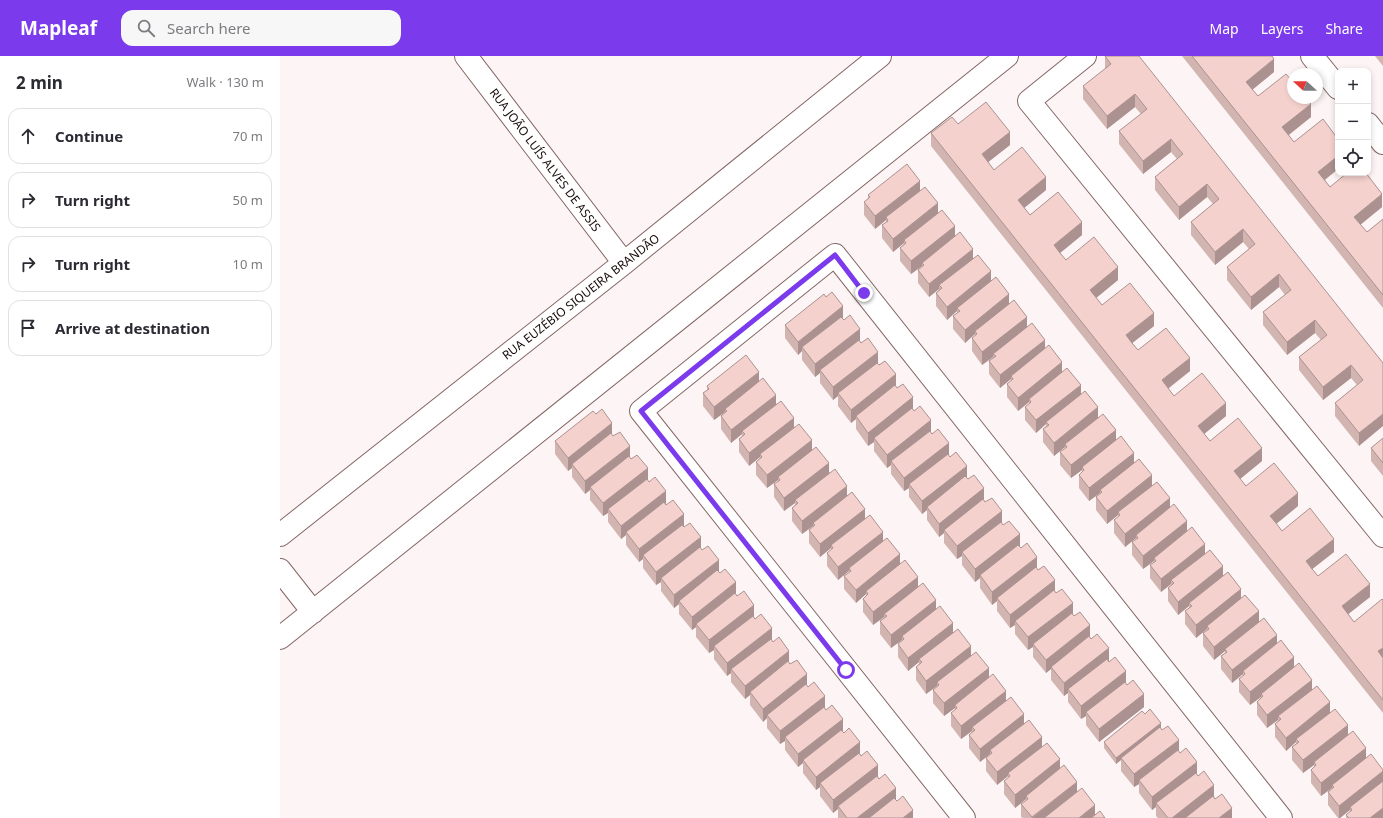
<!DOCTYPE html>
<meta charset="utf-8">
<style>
body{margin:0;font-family:"Noto Sans",sans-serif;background:#f7f7f7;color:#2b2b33}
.controls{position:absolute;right:12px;top:12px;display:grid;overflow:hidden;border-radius:8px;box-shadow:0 2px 6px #0003}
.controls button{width:36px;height:36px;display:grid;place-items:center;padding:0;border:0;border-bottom:1px solid #e1e1e2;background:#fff;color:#2b2b33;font:20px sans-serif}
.compass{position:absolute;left:1007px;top:12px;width:36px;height:36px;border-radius:50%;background:#fff;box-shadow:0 2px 6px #0003;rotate:291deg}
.stop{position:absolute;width:12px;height:12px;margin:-9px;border:3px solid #7c3aed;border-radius:50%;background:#fff}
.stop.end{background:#7c3aed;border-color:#fff;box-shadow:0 1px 4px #0008}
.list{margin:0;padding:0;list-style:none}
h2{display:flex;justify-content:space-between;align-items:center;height:52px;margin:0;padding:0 16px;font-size:17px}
h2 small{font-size:13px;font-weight:400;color:#7c7c81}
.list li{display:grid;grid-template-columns:26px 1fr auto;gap:12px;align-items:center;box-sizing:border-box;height:56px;margin:0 8px 8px;padding:0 8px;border:1px solid #e1e1e2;border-radius:12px}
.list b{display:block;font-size:15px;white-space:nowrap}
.list em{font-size:13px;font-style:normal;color:#7c7c81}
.icon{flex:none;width:22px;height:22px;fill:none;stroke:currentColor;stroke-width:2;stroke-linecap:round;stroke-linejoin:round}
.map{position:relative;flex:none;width:1103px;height:762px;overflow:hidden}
header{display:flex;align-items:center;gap:24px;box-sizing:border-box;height:56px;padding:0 20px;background:#7c3aed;color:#fff}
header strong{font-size:19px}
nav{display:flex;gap:22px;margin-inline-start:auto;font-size:14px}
.search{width:280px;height:36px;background:#f7f7f7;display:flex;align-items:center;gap:10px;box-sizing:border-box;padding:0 14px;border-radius:12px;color:#7c7c81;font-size:15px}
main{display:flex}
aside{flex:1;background:#fff}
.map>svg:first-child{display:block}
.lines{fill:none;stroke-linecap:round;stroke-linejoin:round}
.street-casing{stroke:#856764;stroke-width:24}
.secondary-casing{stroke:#856764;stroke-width:24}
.street{stroke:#fff;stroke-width:22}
.secondary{stroke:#fff;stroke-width:22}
.wall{fill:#d2b4b0}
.shaded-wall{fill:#ab9290}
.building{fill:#f4d1cd;stroke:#ab9290}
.route{stroke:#7c3aed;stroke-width:5}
.labels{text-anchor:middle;stroke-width:4;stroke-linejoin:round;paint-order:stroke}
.street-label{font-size:12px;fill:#160b0a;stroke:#fff}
</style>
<header>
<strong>Mapleaf</strong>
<div class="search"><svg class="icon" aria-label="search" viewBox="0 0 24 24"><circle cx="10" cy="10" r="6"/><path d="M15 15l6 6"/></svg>Search here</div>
<nav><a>Map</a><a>Layers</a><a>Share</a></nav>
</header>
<main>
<aside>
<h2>2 min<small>Walk · 130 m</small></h2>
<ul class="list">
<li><svg class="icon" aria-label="ahead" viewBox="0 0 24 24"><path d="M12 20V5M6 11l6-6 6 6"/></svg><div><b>Continue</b></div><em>70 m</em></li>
<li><svg class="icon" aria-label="right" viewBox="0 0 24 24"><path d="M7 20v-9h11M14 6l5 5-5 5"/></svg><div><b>Turn right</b></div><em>50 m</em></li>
<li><svg class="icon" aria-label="right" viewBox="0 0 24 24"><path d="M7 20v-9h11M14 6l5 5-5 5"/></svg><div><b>Turn right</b></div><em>10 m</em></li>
<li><svg class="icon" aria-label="arrive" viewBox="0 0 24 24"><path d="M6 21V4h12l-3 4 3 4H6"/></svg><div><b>Arrive at destination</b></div></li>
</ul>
</aside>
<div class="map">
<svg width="1103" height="762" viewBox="0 0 1103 762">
<rect width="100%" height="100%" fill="#fdf5f5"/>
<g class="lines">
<defs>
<path id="street" d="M186,0L344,207
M805,0L749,45L1103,480
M1032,0L1058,32
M1088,68L1103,87
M0,479L344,207L600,0
M684,762L361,355L555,199L1001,762"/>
<path id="secondary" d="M0,514L33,556
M0,582L727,0"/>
</defs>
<use href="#street" class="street-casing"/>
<use href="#secondary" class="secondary-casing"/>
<use href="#street" class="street"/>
<use href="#secondary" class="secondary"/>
</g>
<path class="wall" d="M825,0L1103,307L1079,390L1055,360V347L1077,329L1071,322L1043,344L1019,314V301L1041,284L1035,277L1007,299L983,269V256L1005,239L999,231L971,254L947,224V211L969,193L963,186L935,209L911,179V166L933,148L927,141L899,164L875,134V121L897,103L891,96L863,118L839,88V75L861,58L855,51L827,73L803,43V30L825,13Z
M902,0H992L994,16L972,33L978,40L1031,61L1009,79L1014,86L1058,83V113L1045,124L1050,131L1102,151L1080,169L1087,176L1103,163V252Z
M1095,0H1103V10Z
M678,68L730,89L708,106L714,114L766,134L744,152L750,159L802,179L780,197L786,204L838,224L816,242L822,249L874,270L852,287L858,294L910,315L888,333L894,340L946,360L924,378L930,385L982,405L960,423L966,430L1018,450L996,468L1002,475L1054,496L1032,513L1038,520L1090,541L1068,558L1074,566L1103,544V657L651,90V77Z
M640,134L782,316L836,384L854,407L872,429L907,475L1050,657L1068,679L1086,702L1103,762H1066V759L1070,756V754L1060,762H1058L1048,749V736L1052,733V732L1041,740L1031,727V714L1034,711V709L1023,717L1012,704V691L1016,688V686L1006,695L995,681V668L998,665V664L987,672L977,659V646L981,642V641L970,649L959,636V623L963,620V618L952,627L941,613V600L945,597V595L934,604L923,590V577L927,574V573L916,582L905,568V555L909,552V550L898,559L888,545V532L891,529V528L881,536L870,522V509L874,506V505L863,513L852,499V486L856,483V482L845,491L834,477V464L838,461V459L827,468L816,454V441L820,438V437L809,445L799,432V419L802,416V414L791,422L780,409V396L785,393V391L774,400L763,386V373L766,370V368L756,377L745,364V351L749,348V346L738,355L727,341V328L731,325V323L720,332L709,318V305L713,302V301L702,309L692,295V282L695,280V278L685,287L673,273V260L677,257V255L667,264L656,250V237L659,234V233L649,241L638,227V214L642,211V210L631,218L620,205V192L624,188V187L613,196L602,182V169L606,166V164L595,173L584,159V146L588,143V139Z
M563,263L864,651L819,686L806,669V660L801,663L788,646V637L784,640L771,624V613L766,617L753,601V591L748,594L735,578V569L730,572L717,555V545L712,549L700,532V522L695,526L682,509V500L677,503L664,487V477L659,481L647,464V454L642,458L629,441V432L624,435L611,418V409L607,412L594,395V386L588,390L576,373V363L571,367L558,350V340L553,344L540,327V317L535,321L522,304V295L518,299L505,282V269Z
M479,325L797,736L815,759L825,762H743L741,761V748L746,745V743L735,752L724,738V725L728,722V720L717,729L706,715V702L710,699V698L700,706L689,692V679L692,676V675L681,683L671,670V657L675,654V652L664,660L653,647V634L657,631V630L646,638L636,624V611L639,608V606L628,615L618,601V588L622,585V584L611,592L600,578V565L604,562V561L593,569L583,556V543L586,540V538L576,547L564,533V520L569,517V515L558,524L547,510V497L551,494V492L540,501L529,487V474L533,471V470L522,478L512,465V452L515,449V447L504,455L494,441V428L498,426V424L487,432L476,419V406L480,402V401L469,410L459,396V383L462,380V378L451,387L441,373V360L445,357V356L434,364L423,350V337L427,334V330Z
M332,379L616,744L633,762H558V753L553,757L540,740V731L536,734L523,717V707L518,711L505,694V685L500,688L487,672V662L483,666L470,649V639L465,643L451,626V617L447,620L434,603V594L429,597L416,581V571L412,574L399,558V548L394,552L381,535V526L376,529L363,512V503L359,506L346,489V479L341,483L328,466V457L323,460L310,444V434L305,438L292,421V412L288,415L275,398V385Z
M1103,382V420L1091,405V392Z
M865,658L881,673L934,741L952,762H878L876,760V751L872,754L859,737V728L854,731L841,715V704L836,708L824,692V686Z"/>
<path class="shaded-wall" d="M994,3V16L966,39V26Z
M855,38V51L827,73V60Z
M1031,48V61L1002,84V71Z
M730,76V89L702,111V98Z
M891,83V96L863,118V105Z
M1058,100V113L1038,129V116Z
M766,121V134L738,157V144Z
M640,125V138L606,161V164L595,173V160Z
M927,128V141L899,164V151Z
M1102,138V151L1074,174V161Z
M658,147V160L624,184V187L613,196V183Z
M802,166V179L774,202V189Z
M675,170V183L642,207V210L631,218V205Z
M963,173V186L935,209V196Z
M693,193V206L659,229V233L649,241V228Z
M838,211V224L810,247V234Z
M711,215V228L677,252V255L667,264V251Z
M999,218V231L971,254V241Z
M729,238V251L695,275V278L685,287V274Z
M563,250V263L522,291V295L518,299V286Z
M874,257V270L846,292V279Z
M747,261V274L713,298V301L702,309V296Z
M1035,264V277L1007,299V286Z
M580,273V286L540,314V317L535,321V308Z
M765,284V297L731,320V323L720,332V319Z
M598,296V309L558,337V340L553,344V331Z
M910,302V315L882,337V324Z
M782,306V319L749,343V346L738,355V342Z
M1071,309V322L1043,344V331Z
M479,316V329L445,353V356L434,364V351Z
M616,318V331L576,360V363L571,367V354Z
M801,329V342L766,366V368L756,377V364Z
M496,339V352L462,375V378L451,387V374Z
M633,341V354L594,382V386L588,390V377Z
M946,347V360L918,383V370Z
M818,351V364L785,388V391L774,400V387Z
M1103,358V370L1079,390V377Z
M514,362V375L480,398V401L469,410V397Z
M651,364V377L611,405V409L607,412V399Z
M332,367V380L292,408V412L288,415V402Z
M836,374V387L802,411V414L791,422V409Z
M532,384V398L498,421V424L487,432V419Z
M669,387V400L629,428V432L624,435V422Z
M350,390V403L310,431V434L305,438V425Z
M982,392V405L954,428V415Z
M854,397V410L820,434V437L809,445V432Z
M549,407V420L515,444V447L504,455V442Z
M687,410V423L647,451V454L642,458V445Z
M368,412V425L328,453V457L323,460V447Z
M872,419V432L838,456V459L827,468V455Z
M567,430V443L533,467V470L522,478V465Z
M704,432V445L664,474V477L659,481V468Z
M386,435V448L346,476V479L341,483V470Z
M1018,437V450L990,473V460Z
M890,442V455L856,479V482L845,491V478Z
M585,453V466L551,489V492L540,501V488Z
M722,455V468L682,496V500L677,503V490Z
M404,458V471L363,499V503L359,506V493Z
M907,465V478L874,502V505L863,513V500Z
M603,476V489L569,512V515L558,524V511Z
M740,478V491L700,519V522L695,526V513Z
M421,481V494L381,522V526L376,529V516Z
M1054,483V496L1026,518V505Z
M925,488V501L891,524V528L881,536V523Z
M620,498V511L586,535V538L576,547V534Z
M757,501V514L717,542V545L712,549V536Z
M439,504V517L399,545V548L394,552V539Z
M943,510V523L909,547V550L898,559V546Z
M638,521V534L604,558V561L593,569V556Z
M775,524V537L735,565V569L730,572V559Z
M456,526V539L416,568V571L412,574V561Z
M1090,528V541L1062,563V550Z
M961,533V546L927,570V573L916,582V569Z
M656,544V557L622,580V584L611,592V579Z
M793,547V560L753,588V591L748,594V581Z
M474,549V562L434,590V594L429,597V584Z
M979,555V568L945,593V595L934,604V591Z
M673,567V580L639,603V606L628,615V602Z
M810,569V582L771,611V613L766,617V604Z
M492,572V585L451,613V617L447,620V607Z
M997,579V592L963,615V618L952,627V614Z
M691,590V603L657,626V630L646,638V625Z
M829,592V605L788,633V637L784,640V627Z
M1103,592V605L1098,595Z
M509,595V608L470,636V639L465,643V630Z
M1014,601V614L981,638V641L970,649V636Z
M709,612V625L675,649V652L664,660V647Z
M846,615V628L806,656V660L801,663V650Z
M527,618V631L487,659V662L483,666V653Z
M1032,624V637L998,660V664L987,672V659Z
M726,635V648L692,671V675L681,683V670Z
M864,638V651L819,686V673Z
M545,640V653L505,681V685L500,688V675Z
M1050,646V659L1016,683V686L1006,695V682Z
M744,658V671L710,694V698L700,706V693Z
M563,663V676L523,704V707L518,711V698Z
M881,667V673L841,702V704L836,708V702Z
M1068,669V682L1034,706V709L1023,717V704Z
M762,681V694L728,717V720L717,729V716Z
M899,684V697L859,724V728L854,731V718Z
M580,686V699L540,727V731L536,734V721Z
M1086,692V705L1052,729V732L1041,740V727Z
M780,703V716L746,740V743L735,752V739Z
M917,706V719L876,747V751L872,754V741Z
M598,709V722L558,750V753L553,757V744Z
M1103,715V728L1070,751V754L1060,762H1059V750Z
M797,726V739L768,762H752Z
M934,729V742L909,762H892Z
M616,732V745L593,762H577Z
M815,749V762H799Z
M952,752V762H939Z
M1103,752V762H1090Z
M633,754V762H623Z"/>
<path class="building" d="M825,0H859L1103,307V358L1079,377L1055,347L1083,324L1071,309L1043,331L1019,301L1047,279L1035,264L1007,286L983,256L1011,234L999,218L971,241L947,211L975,188L963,173L935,196L911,166L939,143L927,128L899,151L875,121L903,98L897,91L891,83L863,105L839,75L867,53L855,38L827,60L803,30L831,8Z
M912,0H992L994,3L966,26L978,40L1006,18L1013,26V42H1025L1031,48L1002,71L1014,86L1043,63L1058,83V100L1038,116L1050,131L1067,117H1086L1102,138L1074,161L1087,176L1103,163V239Z
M706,46L730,76L702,98L714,114L742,91L766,121L738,144L750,159L778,136L802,166L774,189L780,197L786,204L814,181L838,211L810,234L822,249L850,227L874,257L846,279L852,287L858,294L886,272L910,302L882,324L894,340L922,317L946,347L918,370L930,385L958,362L982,392L954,415L966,430L994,407L1018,437L990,460L996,467L1002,475L1030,452L1054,483L1026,505L1032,513L1038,520L1066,498L1090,528L1062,550L1074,566L1102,543L1103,544V592L1098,595L1103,602V644L651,77L672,61L678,68Z
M627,108L640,125L595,160L584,146L590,141L588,139Z
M645,131L658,147L613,183L602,169L608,165L606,161Z
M662,154L675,170L631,205L620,192L626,187L624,184Z
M680,176L693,193L649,228L638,214L644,209L642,207Z
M698,199L711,215L667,251L656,237L662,232L659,229Z
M716,221L729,238L685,274L673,260L680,255L677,252Z
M552,236L563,250L518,286L505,269L544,238L546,241Z
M734,244L747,261L702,296L692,282L697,278L695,275Z
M570,259L580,273L535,308L522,291L561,261L564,264Z
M752,267L765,284L720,319L709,305L716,300L713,298Z
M588,282L598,296L553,331L540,314L579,284L581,287Z
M769,289L782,306L738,342L727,328L733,323L731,320Z
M466,299L479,316L434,351L423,337L429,333L427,330Z
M605,305L616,318L571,354L558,337L597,307L599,309Z
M787,312L801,329L756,364L745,351L751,346L749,343Z
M483,322L496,339L451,374L441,360L447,355L445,353Z
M623,328L633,341L588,377L576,360L615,329L617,332Z
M805,335L818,351L774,387L763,373L769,369L766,366Z
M501,345L514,362L469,397L459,383L465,378L462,375Z
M640,350L651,364L607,399L594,382L632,352L634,355Z
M322,353L332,367L288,402L275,385L313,355L316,358Z
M823,358L836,374L791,409L780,396L787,391L785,388Z
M519,368L532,384L487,419L476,406L482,401L480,398Z
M658,373L669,387L624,422L611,405L650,375L652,378Z
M340,376L350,390L305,425L292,408L331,377L333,380Z
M841,380L854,397L809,432L799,419L804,414L802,411Z
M1103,382V407L1091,392Z
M536,391L549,407L504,442L494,428L500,424L498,421Z
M676,396L687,410L642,445L629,428L668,398L670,401Z
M357,399L368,412L323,447L310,431L349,400L351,403Z
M859,403L872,419L827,455L816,441L822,436L820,434Z
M555,413L567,430L522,465L512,452L518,447L515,444Z
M694,419L704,432L659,468L647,451L685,420L688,423Z
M375,421L386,435L341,470L328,453L367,423L369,426Z
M877,426L890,442L845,478L834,464L840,459L838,456Z
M572,436L585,453L540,488L529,474L535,469L533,467Z
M712,442L722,455L677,490L664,474L703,443L705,446Z
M393,444L404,458L359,493L346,476L384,446L386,449Z
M894,448L907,465L863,500L852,486L858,482L856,479Z
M590,459L603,476L558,511L547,497L553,492L551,489Z
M729,465L740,478L695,513L682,496L721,466L723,469Z
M410,467L421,481L376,516L363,499L402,469L404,471Z
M912,471L925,488L881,523L870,509L876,505L874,502Z
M607,482L620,498L576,534L564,520L571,515L569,512Z
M747,487L757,501L712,536L700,519L738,489L741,492Z
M428,490L439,504L394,539L381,522L420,491L422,494Z
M930,494L943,510L898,546L888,532L894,527L891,524Z
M625,504L638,521L593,556L583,543L588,538L586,535Z
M764,510L775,524L730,559L717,542L756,511L758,514Z
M445,513L456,526L412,561L399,545L437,514L440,517Z
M948,516L961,533L916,569L905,555L912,550L909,547Z
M643,527L656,544L611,579L600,565L607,560L604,558Z
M782,533L793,547L748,581L735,565L774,534L776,537Z
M464,535L474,549L429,584L416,568L455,537L457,540Z
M965,539L979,555L934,591L923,577L929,573L927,570Z
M660,550L673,567L628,602L618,588L624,583L622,580Z
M800,556L810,569L766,604L753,588L792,557L794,560Z
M481,558L492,572L447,607L434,590L473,560L475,563Z
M984,562L997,579L952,614L941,600L947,596L945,593Z
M678,573L691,590L646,625L636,611L642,606L639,603Z
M817,578L829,592L784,627L771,611L809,580L811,583Z
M499,581L509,595L465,630L451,613L491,583L493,586Z
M1001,584L1014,601L970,636L959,623L965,618L963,615Z
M696,596L709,612L664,647L653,634L659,629L657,626Z
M835,601L846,615L801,650L788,633L827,603L829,606Z
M517,604L527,618L483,653L470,636L508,605L510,608Z
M1019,607L1032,624L987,659L977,646L983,640L981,638Z
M713,618L726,635L681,670L671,657L677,652L675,649Z
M853,624L864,638L819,673L806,656L845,626L847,629Z
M534,626L545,640L500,675L487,659L526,628L528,631Z
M1037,630L1050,646L1006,682L995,668L1001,663L998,660Z
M731,641L744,658L700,693L689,679L695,674L692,671Z
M552,649L563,663L518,698L505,681L544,651L546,654Z
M870,653L881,667L836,702L824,686L862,655L865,658Z
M1055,653L1068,669L1023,704L1012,691L1019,686L1016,683Z
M749,664L762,681L717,716L706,702L712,697L710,694Z
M888,670L899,684L854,718L841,702L880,671L882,674Z
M569,672L580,686L536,721L523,704L561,674L564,677Z
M1073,675L1086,692L1041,727L1031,714L1036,709L1034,706Z
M767,687L780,703L735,739L724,725L730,720L728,717Z
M906,692L917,706L872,741L859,724L898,694L900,697Z
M587,695L598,709L553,744L540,727L579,697L581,700Z
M1091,698L1103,714V715L1059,750L1048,736L1054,731L1052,729Z
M784,709L797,726L752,761L741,748L748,743L746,740Z
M924,715L934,729L892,762H888L876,747L916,717L918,720Z
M605,718L616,732L577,762H567L558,750L597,720L599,723Z
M1103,725V752L1090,762H1069L1066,759L1072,754L1070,751Z
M802,732L815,749L799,762H764Z
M942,738L952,752L939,762H905L933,740L935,743Z
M623,740L633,754L623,762H589L614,742L617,745Z
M820,755L825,762H811Z"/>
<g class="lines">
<path class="route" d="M566,614L361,355L555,199L584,237"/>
</g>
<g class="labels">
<g class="street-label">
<text transform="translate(265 104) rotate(53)" y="4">RUA JOÃO LUÍS ALVES DE ASSIS</text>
<text transform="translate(301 241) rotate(-38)" y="4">RUA EUZÉBIO SIQUEIRA BRANDÃO</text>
</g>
</g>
</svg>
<div class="controls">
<button>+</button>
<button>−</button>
<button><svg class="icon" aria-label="locate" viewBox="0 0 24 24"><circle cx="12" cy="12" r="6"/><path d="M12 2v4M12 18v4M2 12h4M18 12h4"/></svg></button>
</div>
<svg class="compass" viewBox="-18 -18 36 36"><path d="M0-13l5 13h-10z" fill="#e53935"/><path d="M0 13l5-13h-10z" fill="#7c7c81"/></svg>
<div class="stop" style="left:566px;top:614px"></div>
<div class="stop end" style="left:584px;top:237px"></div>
</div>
</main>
